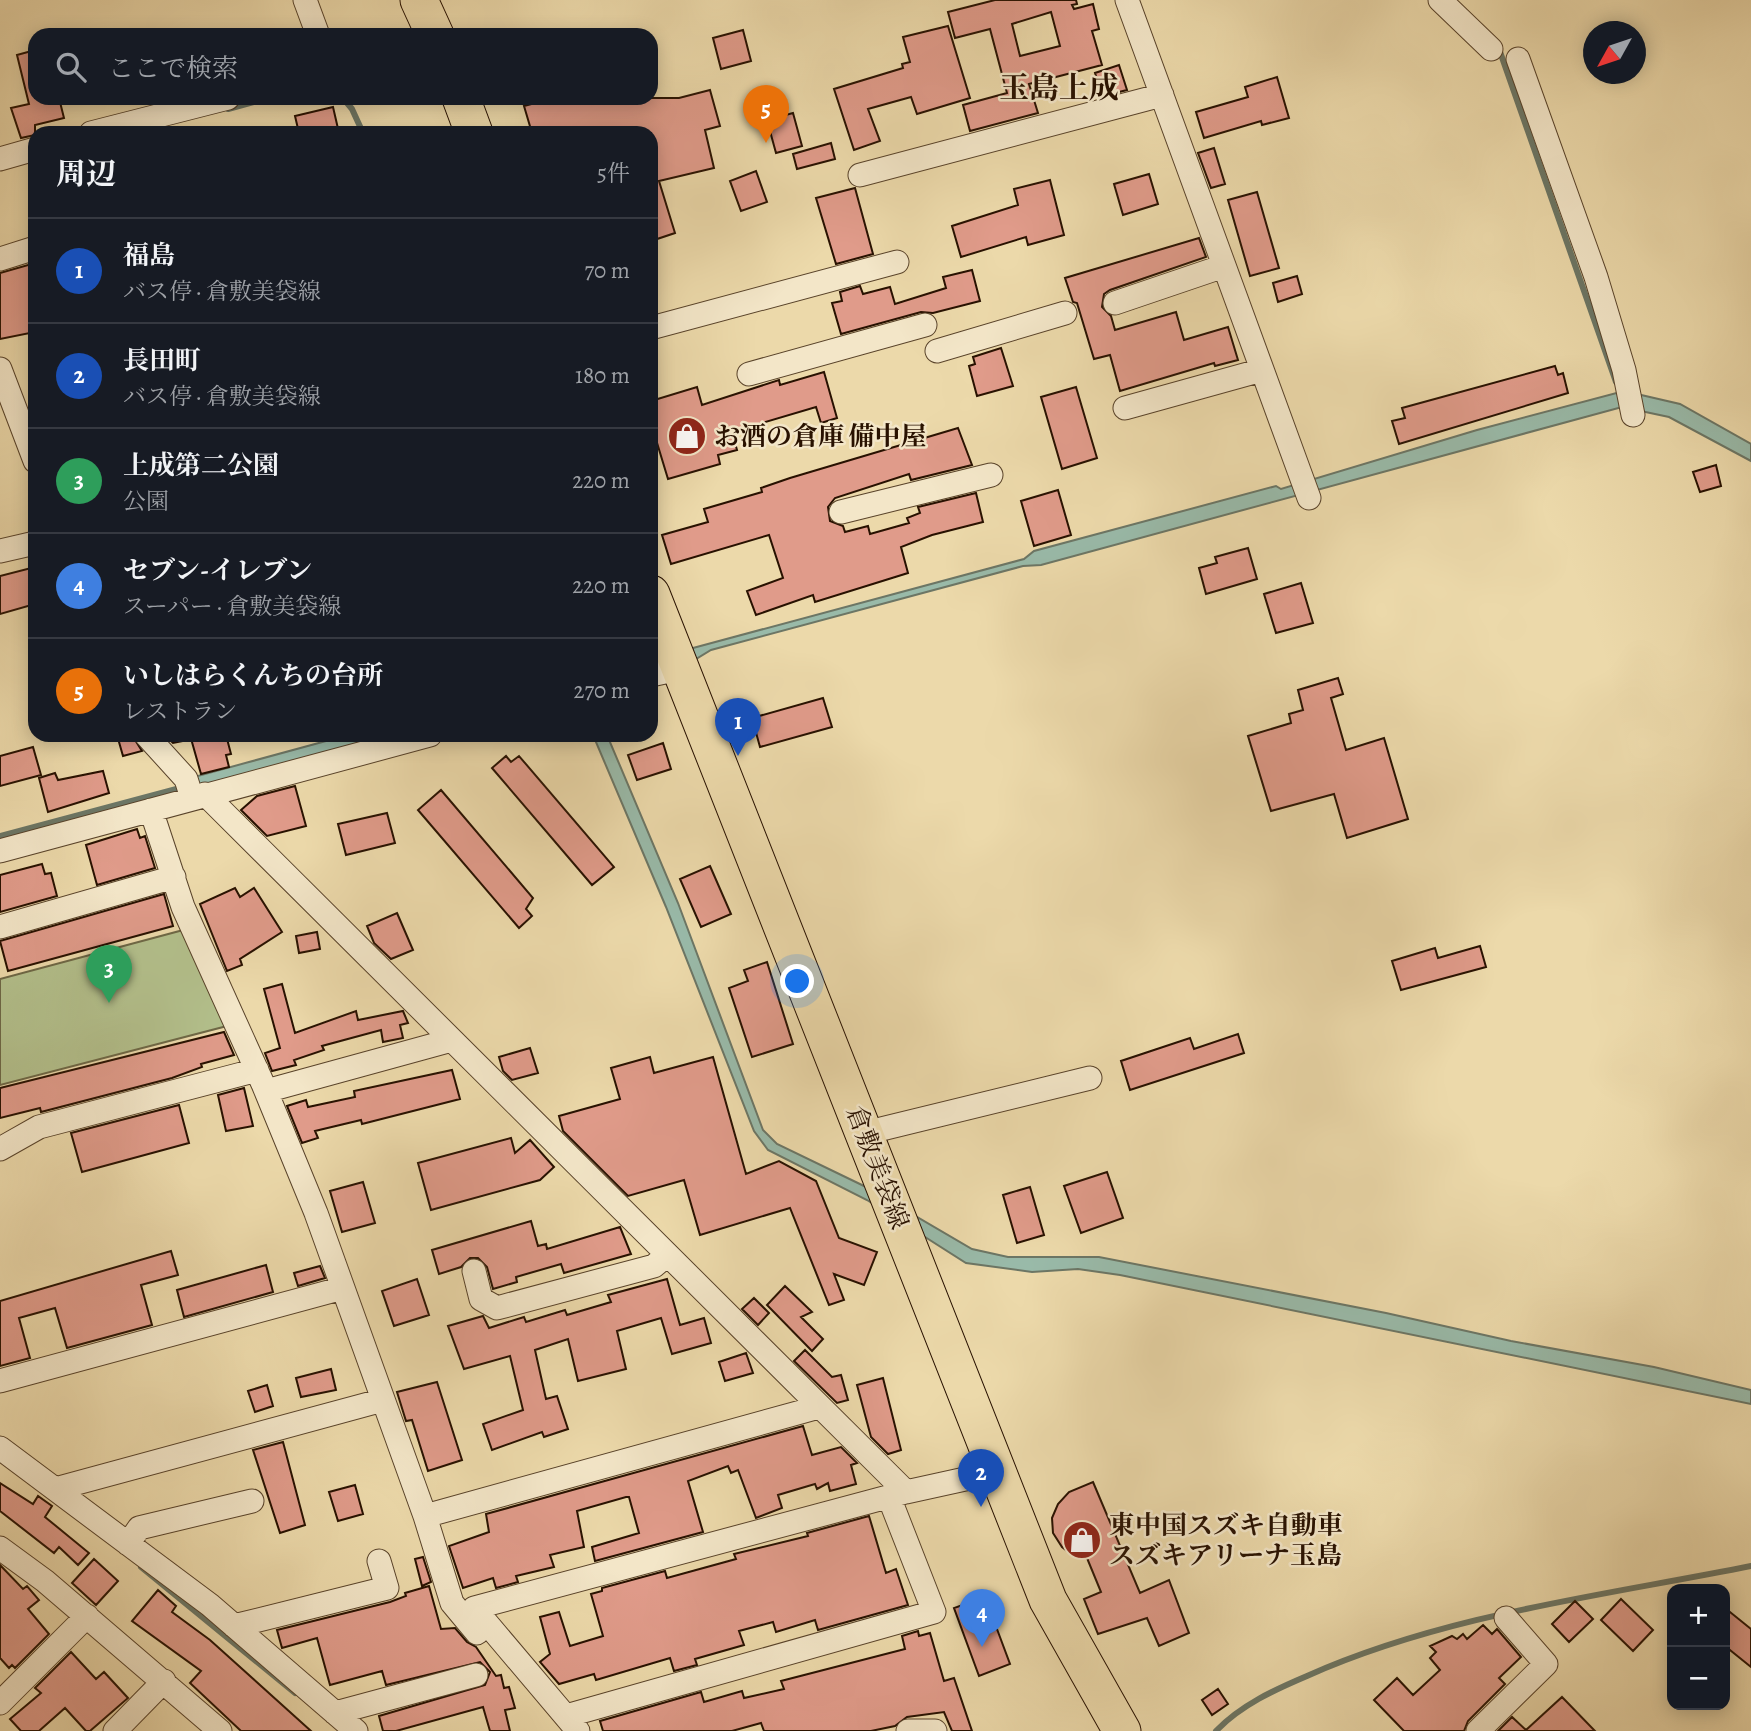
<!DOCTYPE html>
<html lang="ja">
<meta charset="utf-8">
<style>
body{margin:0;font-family:Alegreya,"Noto Serif JP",serif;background:#20242c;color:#f1f3f6}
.controls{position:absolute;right:21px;bottom:21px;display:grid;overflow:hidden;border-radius:14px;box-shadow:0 4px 18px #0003}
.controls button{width:63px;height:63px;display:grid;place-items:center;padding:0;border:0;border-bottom:2px solid #363941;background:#171b24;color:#f1f3f6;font:35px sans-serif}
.compass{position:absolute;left:1583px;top:21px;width:63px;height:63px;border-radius:50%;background:#171b24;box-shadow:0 4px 18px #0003;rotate:230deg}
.you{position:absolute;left:798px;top:982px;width:24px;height:24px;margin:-18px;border:5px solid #fff;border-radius:50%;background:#1a73e8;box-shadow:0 0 0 10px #1a73e833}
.badge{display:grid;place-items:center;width:46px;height:46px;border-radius:50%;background:#d93025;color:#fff;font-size:23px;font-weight:700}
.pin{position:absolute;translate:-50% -58px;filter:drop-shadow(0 2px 4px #0008)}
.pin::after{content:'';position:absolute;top:37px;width:24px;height:21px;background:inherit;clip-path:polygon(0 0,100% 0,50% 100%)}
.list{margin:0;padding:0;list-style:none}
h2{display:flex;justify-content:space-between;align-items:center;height:91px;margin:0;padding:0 28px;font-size:30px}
h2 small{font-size:23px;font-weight:400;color:#9ea1a6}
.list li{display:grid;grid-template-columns:46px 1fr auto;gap:21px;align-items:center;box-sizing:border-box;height:105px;padding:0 28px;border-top:2px solid #363941}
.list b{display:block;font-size:26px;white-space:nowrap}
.list p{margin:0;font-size:23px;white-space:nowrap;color:#9ea1a6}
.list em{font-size:23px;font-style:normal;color:#9ea1a6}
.icon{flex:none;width:38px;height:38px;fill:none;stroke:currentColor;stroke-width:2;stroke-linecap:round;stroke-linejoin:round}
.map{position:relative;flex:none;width:1751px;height:1731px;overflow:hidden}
.search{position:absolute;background:#171b24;box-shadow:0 4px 18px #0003;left:28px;top:28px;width:630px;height:77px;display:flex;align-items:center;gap:18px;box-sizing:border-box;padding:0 24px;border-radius:21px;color:#9ea1a6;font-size:26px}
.panel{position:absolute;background:#171b24;box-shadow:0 4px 18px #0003;left:28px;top:126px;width:630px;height:616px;border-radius:21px}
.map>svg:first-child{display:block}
.green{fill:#b3c08c;stroke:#6e6846;stroke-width:2}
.water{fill:#99baa9;stroke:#6c7665;stroke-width:2}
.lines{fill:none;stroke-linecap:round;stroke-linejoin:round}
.stream{stroke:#6c7665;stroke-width:6}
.building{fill:#e09b8a;stroke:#281100;stroke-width:2;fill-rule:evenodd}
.minor-casing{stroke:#59432a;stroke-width:25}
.primary-casing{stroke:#281100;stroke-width:39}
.minor{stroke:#f3e6c8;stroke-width:23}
.primary{stroke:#ecd9aa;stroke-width:37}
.labels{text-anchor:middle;stroke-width:5;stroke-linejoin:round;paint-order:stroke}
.poi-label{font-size:26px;font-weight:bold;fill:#281100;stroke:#f3e6c8;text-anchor:start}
.street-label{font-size:26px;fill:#281100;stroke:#f3e6c8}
.quarter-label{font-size:30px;font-weight:bold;fill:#281100;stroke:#f3e6c8}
</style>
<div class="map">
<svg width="1751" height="1731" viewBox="0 0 1751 1731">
<rect width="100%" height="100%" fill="#ecd9aa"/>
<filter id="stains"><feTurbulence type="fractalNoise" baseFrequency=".00286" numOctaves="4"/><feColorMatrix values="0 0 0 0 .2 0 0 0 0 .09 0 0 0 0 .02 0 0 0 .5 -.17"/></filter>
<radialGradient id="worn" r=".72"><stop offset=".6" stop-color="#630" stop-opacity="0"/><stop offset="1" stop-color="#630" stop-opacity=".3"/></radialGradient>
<path class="green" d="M187,929L227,1026L0,1085V979Z"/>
<path class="water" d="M1624,391L1680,404L1751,444V461L1669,417L1622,407L1041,565L1023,566L711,650L696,659L651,668V655L693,648L1024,559L1034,551L1276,486L1281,489L1477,430Z
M348,735H398L203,788L194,777Z
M593,735H607L678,903L763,1130L777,1144L864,1186L972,1249L1008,1257H1099L1386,1313L1511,1341L1654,1367L1751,1390V1404L1120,1275L1078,1269L1032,1272L966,1263L867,1200L768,1150L754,1131L666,907Z"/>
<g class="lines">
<path class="stream" d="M1498,46L1616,382
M343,98L352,109L363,133
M228,109L268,98
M138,133L163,126
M0,836L184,787
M141,1567L295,1693
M1216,1731C1241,1705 1274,1690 1307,1676C1446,1614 1602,1596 1751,1566"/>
</g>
<path class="building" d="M995,0H1076L1077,4L1072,5L1074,9L1093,4L1099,29L1092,31L1102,65L1029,84L1038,113L970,131L963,105L1007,93L990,29L955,38L948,12ZM1051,12L1060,46L1020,56L1012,24Z
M948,26L970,98L917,114L911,97L868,109L880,141L854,150L834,89L903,68L902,64L910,62L903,37Z
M743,30L751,61L721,69L713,38Z
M35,50V98H59L64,118L35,125V135L21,138L11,108L29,104L17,55Z
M1119,65L1127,90L1103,96L1095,73Z
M1277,77L1289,118L1262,125L1261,121L1204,138L1196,112L1248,97L1245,87Z
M710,90L720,126L705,130L714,168L659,181L675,233L651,241V133H532L524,106L554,98H679Z
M333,107L339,133H299L295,116Z
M793,113L802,146L776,153L767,120Z
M831,143L835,159L797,169L793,154Z
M1214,148L1225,184L1211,188L1198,153Z
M756,171L767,202L741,211L730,181Z
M1149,174L1158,204L1123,215L1114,184Z
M1050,180L1064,235L1028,245L1026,237L961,257L952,226L1018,205L1014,189Z
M855,188L873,254L836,264L816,198Z
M1257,192L1279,268L1250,276L1228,200Z
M1199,238L1206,257L1110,290L1104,294L1102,307L1111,316L1115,330L1176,312L1184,340L1228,327L1238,360L1215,366L1214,363L1120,391L1110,355L1094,359L1077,303L1073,302L1065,278Z
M35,263V332L0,339V273Z
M972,270L980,301L933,313L921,312L841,334L832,303L842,301L840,292L860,286L863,294L890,287L895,304L946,288L943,277Z
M1297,276L1302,294L1278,302L1273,283Z
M1001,348L1013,386L977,396L969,366L975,364L973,357Z
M1555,366L1558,375L1563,373L1568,393L1399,444L1392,421L1405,418L1402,408Z
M824,372L837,418L821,423L816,407L732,432L737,450L718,455L720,464L668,479L651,423V401L697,387L702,405L779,380L780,385Z
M1076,387L1097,458L1062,469L1041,397Z
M958,428L972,465L911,480L909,474L835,498L828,507L830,521L843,526L845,532L868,526L870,534L909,523L907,518L920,513L918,507L976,493L983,522L932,535L901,547L908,573L815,602L813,595L756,615L747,591L783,578L769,535L671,564L662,535L708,522L704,509L762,492L761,488L790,478Z
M1716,465L1721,486L1700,492L1693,472Z
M1058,490L1071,535L1034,546L1021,501Z
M1248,548L1257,579L1206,594L1199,568L1217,563L1215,557Z
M35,567V604L0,614V576Z
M1301,583L1313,623L1276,633L1264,594Z
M1338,678L1343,694L1331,698L1346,750L1384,738L1408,819L1347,838L1334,794L1271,811L1248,736L1291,723L1289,714L1303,710L1298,690Z
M823,698L832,727L760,747L752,718Z
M117,735H132L142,751L123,756Z
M165,735H182L183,741L173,743Z
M190,735H226L231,754L226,755L229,767L201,774Z
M663,743L671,769L637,780L628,755Z
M33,747L41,775L0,786V756Z
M506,756L511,762L519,756L614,867L592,885L492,768Z
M103,771L109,793L48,812L39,778L55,773L58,780Z
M295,786L306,826L267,836L241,810L257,796Z
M441,790L533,898L526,909L532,916L519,928L418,810Z
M387,813L395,843L346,855L338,824Z
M137,829L140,838L145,836L155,868L97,885L86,845Z
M42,864L45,874L51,873L57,896L0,912V875Z
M710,866L731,914L701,927L680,879Z
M235,888L240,897L254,888L282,932L240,959L242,965L227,971L200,904Z
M164,894L173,926L8,971L0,941Z
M397,913L413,950L391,959L374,943L367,926Z
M317,932L320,949L299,953L296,936Z
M1480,946L1486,967L1401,990L1392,961L1435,948L1438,958Z
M767,962L793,1044L752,1057L729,988L748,981L744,970Z
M282,984L295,1033L356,1011L358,1020L403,1011L408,1023L400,1025L403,1038L383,1042L381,1030L322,1046L324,1050L294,1060L296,1065L272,1071L265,1053L280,1048L264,989Z
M224,1032L234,1055L201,1064L202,1067L172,1078L41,1112L40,1108L0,1118V1088Z
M1238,1034L1244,1053L1130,1090L1121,1061L1190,1038L1194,1049Z
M530,1048L538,1073L512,1080L503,1071L499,1057Z
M650,1057L654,1073L713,1057L746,1174L779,1161L816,1181L839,1238L877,1252L864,1285L834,1274L844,1300L829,1305L790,1208L700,1235L684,1180L628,1196L563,1131L559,1116L620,1099L611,1068Z
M452,1070L460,1099L362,1124L361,1120L315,1131L318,1138L302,1143L287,1106L306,1100L308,1107L355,1097L354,1091Z
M244,1088L253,1126L226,1131L218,1095Z
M179,1105L189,1143L82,1172L71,1133Z
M511,1138L515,1153L530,1140L554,1167L540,1180L431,1210L418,1163Z
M1107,1172L1123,1218L1081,1233L1064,1186Z
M363,1182L375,1223L342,1232L330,1191Z
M1030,1187L1044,1235L1017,1243L1003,1195Z
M531,1221L538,1246L546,1244L547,1249L620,1227L631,1254L564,1273L561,1264L516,1277L517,1282L493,1289L487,1267L478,1258H470L461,1267L439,1274L432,1250Z
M171,1251L178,1275L141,1285L152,1325L67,1348L55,1308L19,1318L30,1358L0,1366V1301Z
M266,1265L273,1292L184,1317L177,1290Z
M320,1266L325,1278L298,1286L294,1273Z
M417,1279L429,1315L394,1326L382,1291Z
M667,1279L680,1325L704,1318L711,1343L672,1354L661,1318L617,1331L626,1369L578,1381L568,1339L535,1350L546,1399L557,1396L568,1429L544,1437L542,1432L492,1450L483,1424L523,1410L510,1356L464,1369L448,1326L483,1316L489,1328L524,1317L526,1322L565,1310L567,1315L611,1302L608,1295Z
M785,1286L812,1312L801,1317L823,1339L812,1351L767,1305Z
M754,1298L769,1313L758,1325L742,1309Z
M805,1350L832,1377L841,1375L848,1400L837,1403L794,1361Z
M746,1353L753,1373L725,1381L719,1362Z
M331,1369L336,1390L301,1397L296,1378Z
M883,1378L901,1450L888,1454L871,1437L857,1385Z
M437,1382L462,1460L428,1471L412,1420L406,1421L397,1392Z
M267,1385L273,1406L255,1412L248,1391Z
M803,1426L812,1455L841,1447L857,1463L851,1465L856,1484L830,1491L828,1483L817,1489L815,1484L778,1495L782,1508L756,1518L738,1470L731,1473L728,1466L688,1481L703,1532L595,1561L592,1547L639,1533L629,1497H626L577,1511L584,1547L550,1555L554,1567L516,1576L518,1582L496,1588L493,1578L463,1588L449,1546L489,1532L486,1514Z
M283,1442L305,1525L280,1533L253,1450Z
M1093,1482L1140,1593L1169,1580L1189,1633L1159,1646L1147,1618L1098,1634L1084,1599L1101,1592L1087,1558L1075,1557L1062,1547L1053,1533L1052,1518L1058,1504L1069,1492Z
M0,1483L33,1504L38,1496L52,1506L45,1517L89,1553L78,1565L59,1547L54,1553L0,1511Z
M355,1485L363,1514L338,1521L329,1492Z
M869,1516L886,1573L896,1569L908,1605L818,1630L815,1620L776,1632L773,1622L739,1631L744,1645L695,1659L697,1665L674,1671L670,1658L596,1680L594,1674L559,1684L540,1662L550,1654L540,1617L559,1612L570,1646L603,1636L591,1594L602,1591V1588L665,1571L667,1578L736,1559L734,1554L808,1536L807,1533Z
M423,1557L431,1582L422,1586L415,1559Z
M94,1559L118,1581L96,1605L72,1583Z
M0,1565L23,1589L27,1586L39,1600L28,1609L49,1634L15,1668L12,1665L9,1668L0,1658Z
M429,1586L441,1629L455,1628L467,1642L476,1647L496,1676L501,1675L504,1688L509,1687L515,1708L505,1710L510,1731H490L483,1707L396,1731H383L379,1716L485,1685L490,1672L480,1662L386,1685L382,1671L330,1685L317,1638L282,1648L277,1630L390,1602L406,1596L405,1593Z
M158,1590L176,1606L172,1612L210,1640L311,1731H241L190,1683L201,1671L132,1621Z
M985,1597L1010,1664L979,1676L954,1608Z
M1621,1599L1653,1630L1633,1651L1601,1620Z
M1575,1601L1593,1619L1569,1642L1552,1624Z
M1725,1608L1751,1629V1667L1725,1646Z
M1483,1625L1492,1634L1497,1629L1521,1657L1499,1678L1505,1684L1468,1721L1464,1731H1404L1374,1700L1397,1678L1413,1695L1440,1670L1430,1658L1436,1652L1430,1646L1452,1636L1457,1639L1463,1634L1467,1639Z
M918,1631L919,1636L930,1633L944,1681L954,1678L972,1731H952L944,1712L907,1717L895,1726L871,1731H764L761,1723L732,1731H603L600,1721L701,1692L704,1702L742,1691L744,1698L784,1689L781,1681L905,1649L902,1636Z
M71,1652L96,1679L104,1672L128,1698L90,1731H86L65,1708L39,1731H21L10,1719L41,1693L35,1688Z
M1218,1689L1228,1704L1212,1715L1202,1700Z
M1562,1697L1595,1731H1498L1512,1717L1526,1730Z"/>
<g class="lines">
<defs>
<path id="minor" d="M305,0L318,35
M1127,0L1309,498
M1440,0L1491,49
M1518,59L1596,277L1624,370L1633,415
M91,133L228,98
M0,159L35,149
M860,175L1162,95
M0,259L35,248
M1115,303L1224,266
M651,328L897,262
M937,351L1065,313
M0,369L35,461
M749,374L925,325
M1125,408L1262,370
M841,512L991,475
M0,551L35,543
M651,675L679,669
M146,735L186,779L192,798
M205,794L906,1492
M151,810L183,907L263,1084L316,1213L425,1516L819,1407
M0,851L430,735
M0,927L174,877
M266,1091L452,1040
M865,1133L1090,1078
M0,1149L39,1127L257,1070
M474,1271L481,1299L497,1308L654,1266L667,1255
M0,1381L343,1288
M0,1448L210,1605L356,1731
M55,1489L383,1400
M425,1516L452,1603L477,1633
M128,1544L139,1528L252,1501
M0,1548L45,1581L220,1731
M234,1626L387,1588L379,1561
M0,1703L87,1616
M335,1713L476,1675
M566,1716L934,1612L889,1497
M115,1731L164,1681
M578,1731L474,1608L906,1492L997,1472
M908,1731H935
M1478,1731L1546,1664L1506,1618"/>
<path id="primary" d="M419,0L435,35
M461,98L474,133
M651,594L1048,1600L1122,1731"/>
</defs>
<use href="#minor" class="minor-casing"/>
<use href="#primary" class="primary-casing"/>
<use href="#minor" class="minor"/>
<use href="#primary" class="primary"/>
</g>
<defs>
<symbol id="shop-disc" viewBox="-11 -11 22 22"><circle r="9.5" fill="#8f2418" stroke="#f3e6c8"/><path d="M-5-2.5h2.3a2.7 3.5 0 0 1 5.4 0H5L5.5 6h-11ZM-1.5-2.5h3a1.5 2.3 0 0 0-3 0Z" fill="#fff"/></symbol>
</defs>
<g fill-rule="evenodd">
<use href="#shop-disc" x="665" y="414" width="44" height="44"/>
<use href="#shop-disc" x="1060" y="1518" width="44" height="44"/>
</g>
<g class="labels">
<g class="poi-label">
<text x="714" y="445">お酒の倉庫 備中屋</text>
<text x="1109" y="1534">東中国スズキ自動車<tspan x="1109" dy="30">スズキアリーナ玉島</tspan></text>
</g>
<g class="street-label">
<text transform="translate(878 1167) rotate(69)" y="9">倉敷美袋線</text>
</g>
<g class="quarter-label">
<text x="1059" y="98">玉島上成</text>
</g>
</g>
<rect width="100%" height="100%" filter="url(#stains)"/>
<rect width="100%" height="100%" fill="url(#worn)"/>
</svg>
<div class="controls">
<button>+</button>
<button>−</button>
</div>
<svg class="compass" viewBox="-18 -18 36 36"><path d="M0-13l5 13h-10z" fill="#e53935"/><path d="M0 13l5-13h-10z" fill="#9ea1a6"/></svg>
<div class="you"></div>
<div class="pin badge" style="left:738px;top:756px;background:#1a4fb4">1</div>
<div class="pin badge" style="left:981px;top:1507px;background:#1a4fb4">2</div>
<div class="pin badge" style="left:109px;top:1003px;background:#2e9e5b">3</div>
<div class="pin badge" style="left:982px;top:1647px;background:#3f7fe0">4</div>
<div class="pin badge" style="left:766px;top:143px;background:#e8710a">5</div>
<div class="search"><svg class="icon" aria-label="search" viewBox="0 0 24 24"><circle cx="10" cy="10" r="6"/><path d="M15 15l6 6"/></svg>ここで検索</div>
<section class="panel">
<h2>周辺<small>5件</small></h2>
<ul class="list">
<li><span class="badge" style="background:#1a4fb4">1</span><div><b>福島</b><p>バス停 · 倉敷美袋線</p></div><em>70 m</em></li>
<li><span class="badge" style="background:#1a4fb4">2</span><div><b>長田町</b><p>バス停 · 倉敷美袋線</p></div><em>180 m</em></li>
<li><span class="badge" style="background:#2e9e5b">3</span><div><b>上成第二公園</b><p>公園</p></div><em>220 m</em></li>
<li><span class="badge" style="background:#3f7fe0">4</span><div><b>セブン-イレブン</b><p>スーパー · 倉敷美袋線</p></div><em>220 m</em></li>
<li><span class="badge" style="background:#e8710a">5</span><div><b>いしはらくんちの台所</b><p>レストラン</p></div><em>270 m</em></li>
</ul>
</section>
</div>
